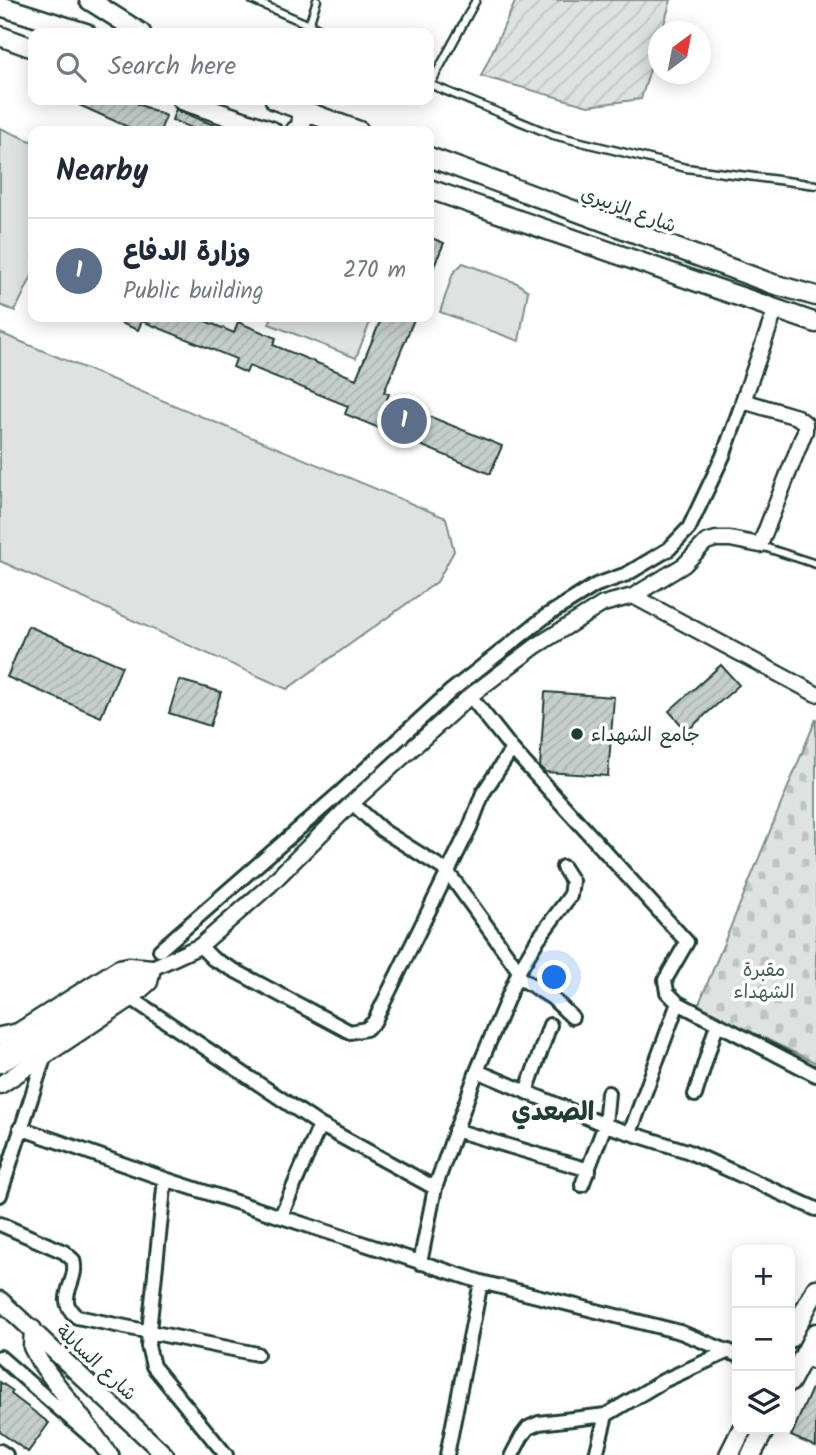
<!DOCTYPE html>
<meta charset="utf-8">
<style>
body{margin:0;font-family:Kalam,"Playpen Sans Arabic",sans-serif;background:#f6f6f7;color:#1f2937}
.controls{position:absolute;right:21px;bottom:21px;display:grid;overflow:hidden;border-radius:14px;box-shadow:0 4px 18px #0003}
.controls button{width:63px;height:63px;display:grid;place-items:center;padding:0;border:0;border-bottom:2px solid #e0e1e3;background:#fff;color:#1f2937;font:35px sans-serif}
.compass{position:absolute;left:648px;top:21px;width:63px;height:63px;border-radius:50%;background:#fff;box-shadow:0 4px 18px #0003;rotate:32deg}
.you{position:absolute;left:555px;top:978px;width:24px;height:24px;margin:-18px;border:5px solid #fff;border-radius:50%;background:#1a73e8;box-shadow:0 0 0 10px #1a73e833}
.badge{display:grid;place-items:center;width:46px;height:46px;border-radius:50%;background:#111827;color:#fff;font-size:23px;font-weight:700}
.pin{position:absolute;translate:-50% -50%;border:4px solid #fff;box-shadow:0 2px 7px #0006}
.list{margin:0;padding:0;list-style:none}
h2{display:flex;justify-content:space-between;align-items:center;height:91px;margin:0;padding:0 28px;font-size:30px}
h2 small{font-size:23px;font-weight:400;color:#747a83}
.list li{display:grid;grid-template-columns:46px 1fr auto;gap:21px;align-items:center;box-sizing:border-box;height:105px;padding:0 28px;border-top:2px solid #e0e1e3}
.list b{display:block;font-size:26px;white-space:nowrap}
.list p{margin:0;font-size:23px;white-space:nowrap;color:#747a83}
.list em{font-size:23px;font-style:normal;color:#747a83}
.icon{flex:none;width:38px;height:38px;fill:none;stroke:currentColor;stroke-width:2;stroke-linecap:round;stroke-linejoin:round}
.map{position:relative;flex:none;width:816px;height:1455px;overflow:hidden}
.search{position:absolute;background:#fff;box-shadow:0 4px 18px #0003;left:28px;top:28px;width:406px;height:77px;display:flex;align-items:center;gap:18px;box-sizing:border-box;padding:0 24px;border-radius:14px;color:#747a83;font-size:26px}
.panel{position:absolute;background:#fff;box-shadow:0 4px 18px #0003;left:28px;top:126px;width:406px;height:196px;border-radius:14px}
.map>svg:first-child{display:block}
.grass{fill:#dee3e2;stroke:#7e908b;stroke-width:2}
.cemetery{fill:url(#cemetery-stones);stroke:#7e908b;stroke-width:2}
.garden{fill:url(#garden-furrows);stroke:#7e908b;stroke-width:2}
.building{fill:url(#building-hatch);stroke:#1f3d34;stroke-width:2}
.lines{fill:none;stroke-linecap:round;stroke-linejoin:round}
.service-casing{stroke:#1f3d34;stroke-width:11}
.minor-casing{stroke:#1f3d34;stroke-width:18}
.tertiary-casing{stroke:#1f3d34;stroke-width:19}
.secondary-casing{stroke:#1f3d34;stroke-width:21}
.primary-casing{stroke:#1f3d34;stroke-width:23}
.service{stroke:#fff;stroke-width:6}
.minor{stroke:#fff;stroke-width:12}
.tertiary{stroke:#fff;stroke-width:14}
.secondary{stroke:#fff;stroke-width:16}
.primary{stroke:#fff;stroke-width:18}
.poi-dot{fill:#1f3d34;stroke:#fff;stroke-width:2.5}
.labels{text-anchor:middle;stroke-width:7;stroke-linejoin:round;paint-order:stroke}
.street-label{font-size:19px;fill:#1f3d34;stroke:#fff}
.poi-label{font-size:19px;fill:#1f3d34;stroke:#fff;text-anchor:start}
.park-label{font-size:19px;fill:#455e57;stroke:#fff}
.district-label{font-size:26px;font-weight:bold;fill:#1f3d34;stroke:#fff}
</style>
<div class="map">
<svg width="816" height="1455" viewBox="0 0 816 1455">
<defs>
<pattern id="cemetery-stones" width="16" height="16" patternUnits="userSpaceOnUse" patternTransform="scale(1.75)"><rect width="16" height="16" fill="#dee3e2"/><path d="M2 7V4a2 2 0 0 1 4 0v3zM10 15v-3a2 2 0 0 1 4 0v3z" fill="#bec4c2"/></pattern>
<pattern id="garden-furrows" width="10" height="10" patternUnits="userSpaceOnUse" patternTransform="scale(1.75)"><rect width="10" height="10" fill="#dee3e2"/><path d="M-1 1l2-2M0 10L10 0M9 11l2-2" fill="none" stroke="#bec4c2"/></pattern>
<pattern id="building-hatch" width="6" height="6" patternUnits="userSpaceOnUse" patternTransform="scale(1.75)"><rect width="6" height="6" fill="#c7cfcc"/><path d="M-1 1l2-2M0 6l6-6M5 7l2-2" fill="none" stroke="#aab3b0"/></pattern>
</defs>
<rect width="100%" height="100%" fill="#fff"/>
<filter id="ink" filterUnits="userSpaceOnUse"><feTurbulence type="fractalNoise" baseFrequency=".0143" numOctaves="2"/><feDisplacementMap in="SourceGraphic" scale="14" xChannelSelector="R" yChannelSelector="G"/><feConvolveMatrix kernelMatrix="1 2 1 2 8 2 1 2 1" color-interpolation-filters="sRGB"/></filter>
<g filter="url(#ink)">
<path class="grass" d="M0,128L33,142V274L15,311L0,305Z
M463,263L517,283L528,291L519,341L440,312L453,273Z
M272,317H372L356,358L269,324Z
M0,333L446,518L454,551L437,582L287,689L0,561Z"/>
<path class="cemetery" d="M816,719V1063L698,1006Z"/>
<path class="garden" d="M516,0H671L662,31L658,32V42L641,99L588,106L481,76Z"/>
<path class="building" d="M68,100H140L138,104L166,116L160,131H137Z
M176,109L178,111L229,131H199L172,120Z
M429,237L444,243L429,278Z
M106,317H196L234,333L238,322L276,338L273,345L356,379L382,317H415L384,392L389,394L387,399L502,446L490,474L345,414L348,406L249,366L246,373L233,367L236,359L142,321L138,330Z
M28,626L122,666L101,717L7,677Z
M721,665L739,685L687,731L669,711Z
M179,680L221,692L210,726L169,713Z
M545,692L614,697L608,776L545,772L540,767Z
M816,1379V1447L791,1436Z
M0,1382L13,1391L11,1394L49,1423L28,1452L0,1432Z"/>
<g class="lines">
<defs>
<path id="service" d="M252,0L328,33
M309,25L317,0
M429,84L553,135L686,168L816,185
M430,85L476,0
M761,546L816,564"/>
<path id="minor" d="M470,696L512,749L687,942L665,980L667,992L678,1003L816,1075
M352,803L382,830L447,871L519,971
M200,946L213,959L350,1032L366,1029L374,1022L470,827L483,793L512,749
M160,950L342,791L451,691L546,616L596,585L627,574L669,549L689,528L723,456L743,401
M517,976L552,998L572,1017
M131,998L320,1125L435,1188
M477,1071L605,1125L687,1151L816,1209
M526,1092L550,1025
M695,1095L717,1024
M20,1128L165,1179L481,1282L680,1332L737,1355
M455,1130L589,1170
M630,1133L678,1003
M165,1179L149,1331L148,1346L153,1366L226,1455
M582,1185L605,1125L608,1093
M0,1195L45,1055
M281,1216L320,1125
M0,1224L64,1252L73,1260C80,1282 53,1298 77,1317L257,1354
M420,1263L435,1188L477,1071L519,971L538,939L570,896L572,881L563,867
M0,1357L112,1455
M802,1358L816,1363
M0,1451L6,1455
M447,1455L481,1282
M512,1455L522,1436L528,1428L539,1423L606,1415L663,1381L729,1351
M596,1455L606,1415"/>
<path id="tertiary" d="M633,596L684,565L706,542L716,539H730L760,545L805,431V423L797,417L743,401L775,311
M0,1052L134,973L152,968L200,946L270,885L352,803L470,696L536,646L603,604L633,596L816,694
M0,1065L52,1037L141,977"/>
<path id="secondary" d="M0,1036L18,1032L119,968L129,966L152,968L149,982L131,998L0,1085
M0,1300L165,1455
M33,1329L32,1347L40,1362L105,1449"/>
<path id="primary" d="M89,0L141,33
M0,6L86,33
M0,36L33,48
M182,100L272,131
M275,100L359,131
M295,131L301,128L302,116L298,109
M429,157L773,284L816,296
M429,189L816,323
M790,1338L816,1289
M790,1382L816,1333
M729,1455L742,1429
M751,1455L765,1429"/>
</defs>
<use href="#service" class="service-casing"/>
<use href="#minor" class="minor-casing"/>
<use href="#tertiary" class="tertiary-casing"/>
<use href="#secondary" class="secondary-casing"/>
<use href="#primary" class="primary-casing"/>
<use href="#service" class="service"/>
<use href="#minor" class="minor"/>
<use href="#tertiary" class="tertiary"/>
<use href="#secondary" class="secondary"/>
<use href="#primary" class="primary"/>
</g>
</g>
<circle class="poi-dot" cx="577" cy="734" r="7"/>
<g class="labels">
<g class="street-label">
<text transform="translate(629 209) rotate(20)" y="7">شارع الزبيري</text>
<text transform="translate(97 1362) rotate(43)" y="7">شارع السايلة</text>
</g>
<g class="poi-label">
<text x="591" y="741">جامع الشهداء</text>
</g>
<g class="park-label">
<text x="764" y="976">مقبرة<tspan x="764" dy="22">الشهداء</tspan></text>
</g>
<g class="district-label">
<text x="553" y="1120">الصعدي</text>
</g>
</g>
</svg>
<div class="controls">
<button>+</button>
<button>−</button>
<button><svg class="icon" aria-label="layers" viewBox="0 0 24 24"><path d="M12 4l9 5-9 5-9-5zM3 14l9 5 9-5"/></svg></button>
</div>
<svg class="compass" viewBox="-18 -18 36 36"><path d="M0-13l5 13h-10z" fill="#e53935"/><path d="M0 13l5-13h-10z" fill="#747a83"/></svg>
<div class="you"></div>
<div class="pin badge" style="left:404px;top:421px;background:#5c6f8a">1</div>
<div class="search"><svg class="icon" aria-label="search" viewBox="0 0 24 24"><circle cx="10" cy="10" r="6"/><path d="M15 15l6 6"/></svg>Search here</div>
<section class="panel">
<h2>Nearby<small></small></h2>
<ul class="list">
<li><span class="badge" style="background:#5c6f8a">1</span><div><b>وزارة الدفاع</b><p>Public building</p></div><em>270 m</em></li>
</ul>
</section>
</div>
